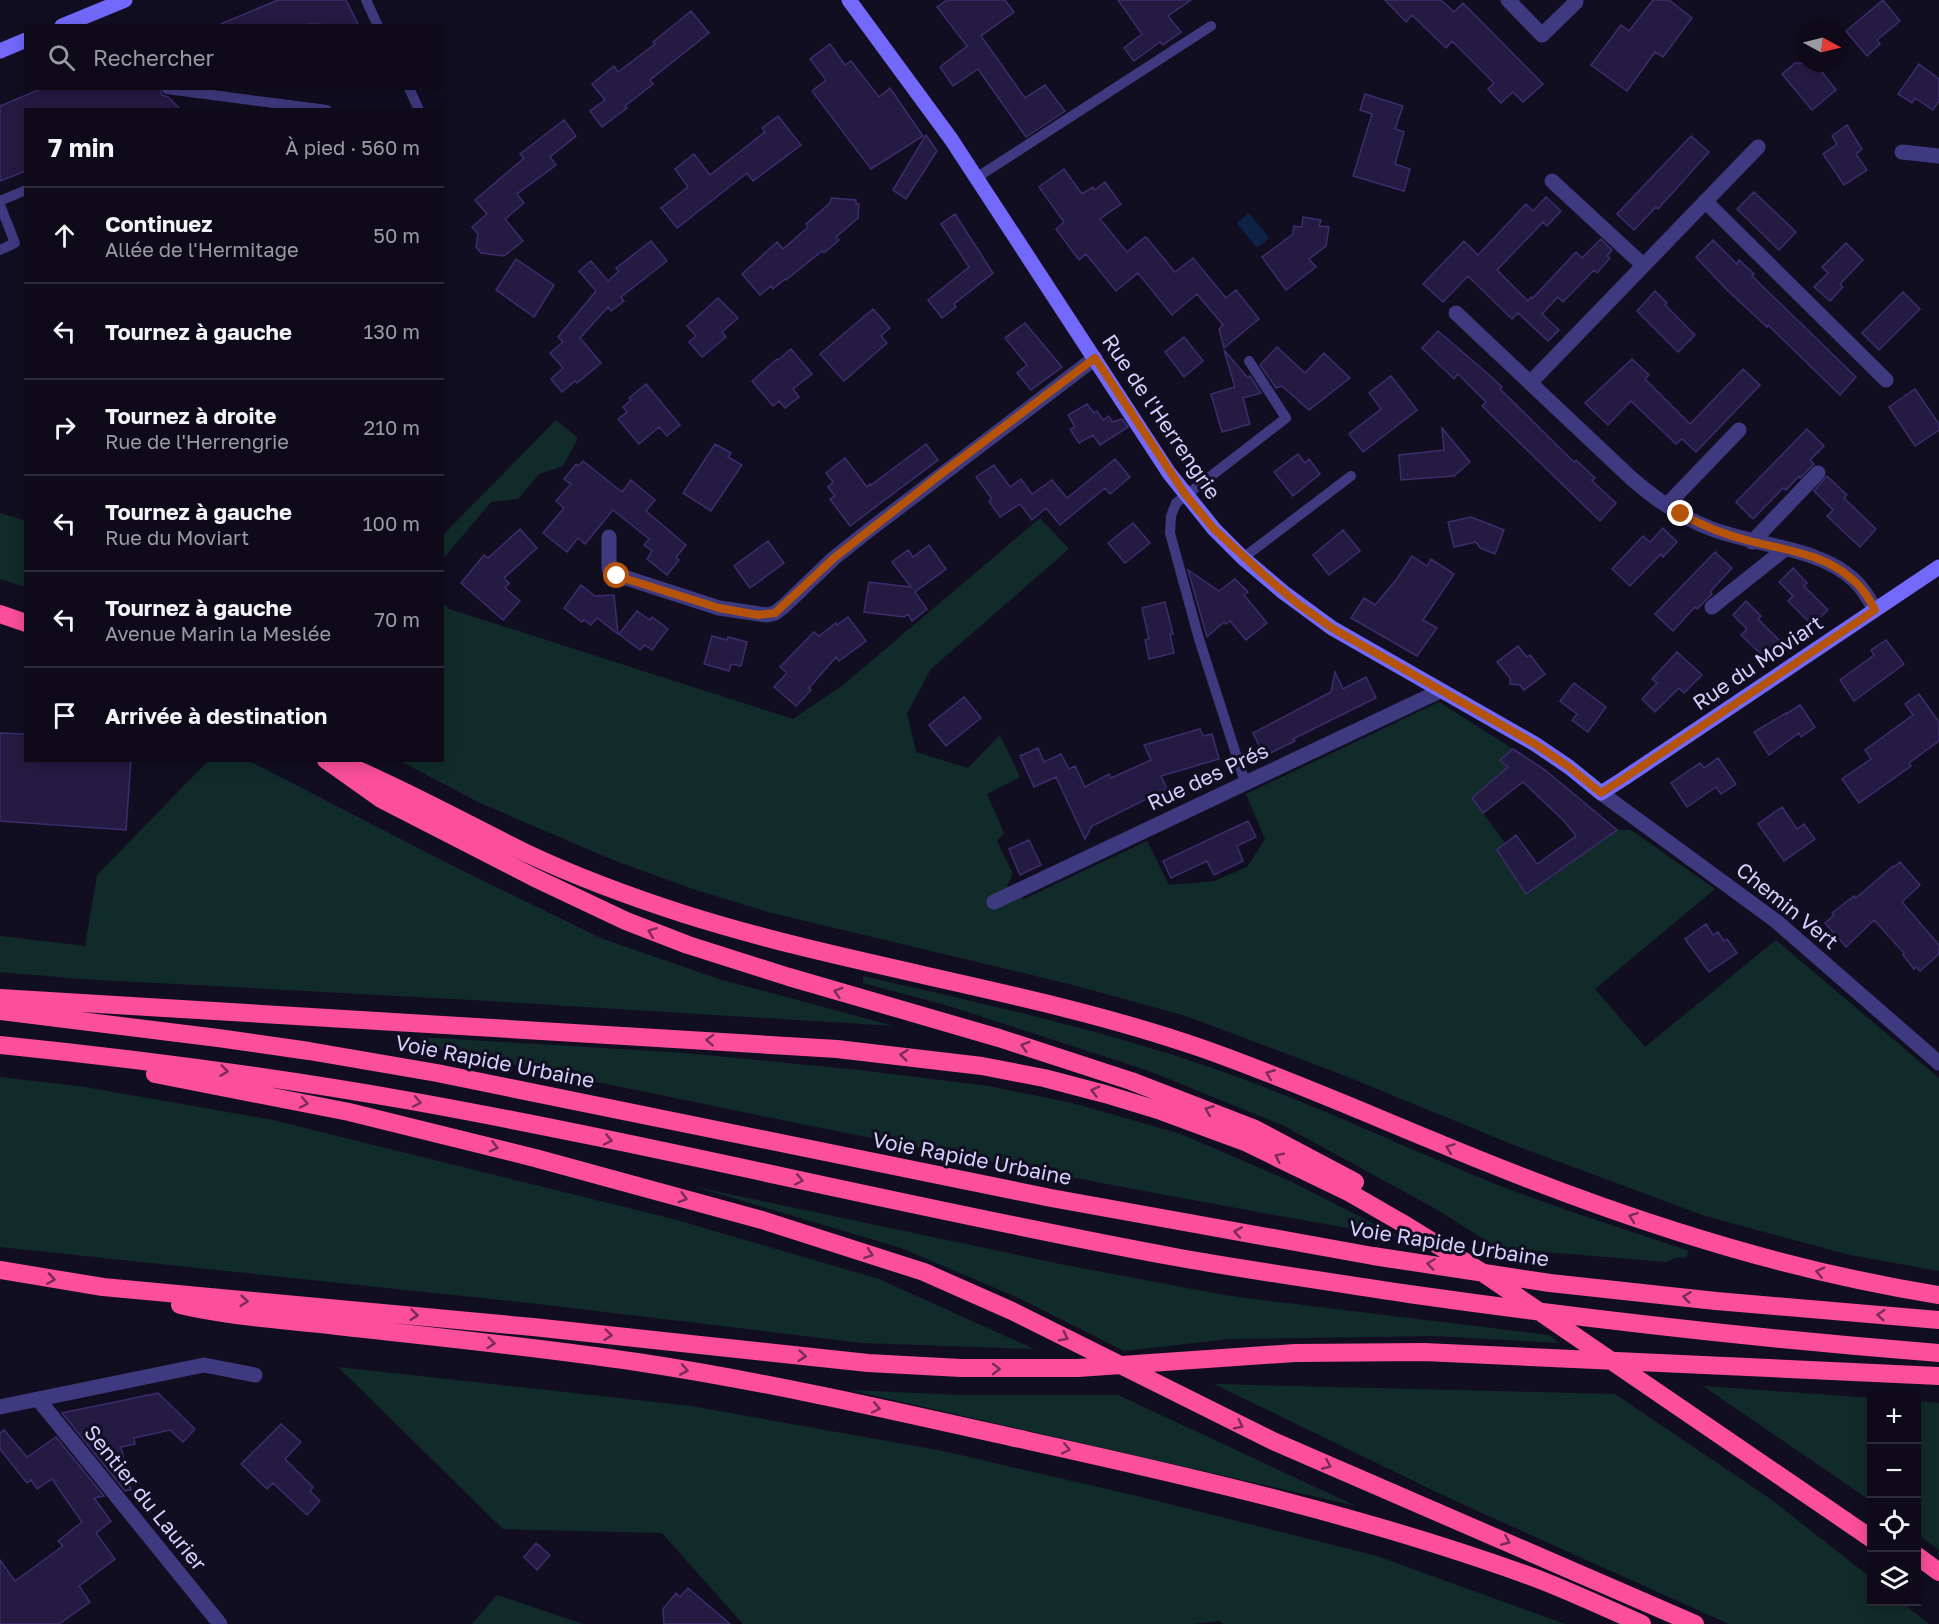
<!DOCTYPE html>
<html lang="fr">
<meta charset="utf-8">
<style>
body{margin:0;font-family:"Golos Text",sans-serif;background:#171323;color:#f1f3f6}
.controls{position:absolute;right:18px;bottom:18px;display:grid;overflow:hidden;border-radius:0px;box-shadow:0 3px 15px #0003}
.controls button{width:54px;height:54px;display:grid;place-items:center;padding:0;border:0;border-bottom:2px solid #2e2b39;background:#0e0a1a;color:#f1f3f6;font:30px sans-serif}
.compass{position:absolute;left:1795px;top:18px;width:54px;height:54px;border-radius:50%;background:#0e0a1a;box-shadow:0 3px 15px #0003;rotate:97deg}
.stop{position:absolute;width:18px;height:18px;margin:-14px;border:4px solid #b45309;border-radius:50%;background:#fff}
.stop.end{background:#b45309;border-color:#fff;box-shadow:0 2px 6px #0008}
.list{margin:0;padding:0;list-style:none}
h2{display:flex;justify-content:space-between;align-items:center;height:78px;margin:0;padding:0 24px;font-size:26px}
h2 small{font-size:20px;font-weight:400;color:#9b9aa2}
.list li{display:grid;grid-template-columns:39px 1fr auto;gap:18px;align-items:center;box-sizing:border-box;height:96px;padding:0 24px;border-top:2px solid #2e2b39}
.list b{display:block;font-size:22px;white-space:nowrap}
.list p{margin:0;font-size:20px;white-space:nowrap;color:#9b9aa2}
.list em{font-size:20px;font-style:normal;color:#9b9aa2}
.icon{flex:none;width:33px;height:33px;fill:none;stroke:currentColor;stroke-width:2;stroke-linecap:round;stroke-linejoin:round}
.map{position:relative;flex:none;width:1939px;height:1624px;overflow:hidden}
.search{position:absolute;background:#0e0a1a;box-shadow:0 3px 15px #0003;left:24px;top:24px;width:420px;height:66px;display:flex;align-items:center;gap:15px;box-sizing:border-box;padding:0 21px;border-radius:0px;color:#9b9aa2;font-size:22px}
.panel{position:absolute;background:#0e0a1a;box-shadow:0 3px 15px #0003;left:24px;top:108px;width:420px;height:654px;border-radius:0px}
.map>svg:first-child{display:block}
.green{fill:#112b2b}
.water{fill:#0e2246}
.building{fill:#241b42;stroke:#3c2d6d;stroke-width:1.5}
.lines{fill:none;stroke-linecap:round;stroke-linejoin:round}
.lane{stroke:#3f3a7f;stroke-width:10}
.street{stroke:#3f3a7f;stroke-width:15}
.secondary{stroke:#7269fb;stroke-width:15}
.highway{stroke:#fb4e9b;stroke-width:18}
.oneway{stroke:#7b2b58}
.route{stroke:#b45309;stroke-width:8}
.labels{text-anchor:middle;stroke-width:6;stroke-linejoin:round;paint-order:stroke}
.street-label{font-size:21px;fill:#d7d0fe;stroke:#120e22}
</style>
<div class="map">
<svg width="1939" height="1624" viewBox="0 0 1939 1624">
<rect width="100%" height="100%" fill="#120e22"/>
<path class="green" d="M556,420L578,438L563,466L539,474L518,499L491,502L443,559V535Z
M0,513L25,521V587L0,579Z
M1040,518L1069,549L931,669L907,713L916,752L968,768L1000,735L1020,777L987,794L1004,833L997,841L1013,874L1007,886L1024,899L1147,841L1169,885L1214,881L1247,867L1265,839L1246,794L1439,702L1513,749L1500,760L1508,767L1472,798L1505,843L1497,850L1526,894L1617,830H1631L1715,889L1595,989L1645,1047L1776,940L1939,1078V1271L1850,1255L1705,1216L1514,1145L1338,1073L1186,1016L1073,985L772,913L693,889L613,860L480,803L400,761L442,760L443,602L449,609L793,719L843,685Z
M208,761H249L459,869L603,939L719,979L894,1026L472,1000L82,979L0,972V936L85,946L97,875Z
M863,976C993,1006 1123,1034 1248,1081C1328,1111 1405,1147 1483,1179C1550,1206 1621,1228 1689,1251L1686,1258L1678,1257L1666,1262L1498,1248L1436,1209L1284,1126L1149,1071L952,1007L863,983Z
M421,1037L685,1053L859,1070L989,1086L1076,1104L1181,1134L1292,1182L1400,1237C1072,1181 747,1113 422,1046Z
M0,1077L85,1087L273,1120L673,1219L879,1279L1034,1349L863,1343L538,1304L0,1247Z
M696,1187L1060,1264L1230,1296L1549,1335L1559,1343L1434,1336L1230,1339L1124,1351L1023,1300L901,1248Z
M338,1367L691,1406L943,1451L1137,1496L1377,1556L1565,1624H1224L1219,1621L1193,1624H743L662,1533L503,1529Z
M1214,1384L1615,1394L1772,1500L1871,1578L1872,1602H1901L1929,1624H1729L1453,1500Z
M1703,1386L1871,1398V1501Z
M850,1390L960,1395H1118L1356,1506Z
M1917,1401L1939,1403V1550L1917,1534Z
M497,1595L583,1624H472Z"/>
<path class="water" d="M1249,213L1269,238L1257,248L1237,223Z"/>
<path class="building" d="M278,0H346L359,26L308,24L300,26H216Z
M947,0H1005L1014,12L981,36L1025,98L1045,85L1065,111L1026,137L978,69L953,86L940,67L967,46L937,7Z
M1118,0H1191L1168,16L1181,32L1163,45L1160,42L1134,61L1124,48L1142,34Z
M1385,0H1441L1454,12L1463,3L1543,84L1523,102L1513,92L1501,103L1488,89L1494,83L1452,41L1446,48L1412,15L1406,22Z
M1653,0H1669L1692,18L1663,57L1655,52L1627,91L1591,65L1621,25L1629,31Z
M1883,0L1900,21L1877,40L1880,44L1867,56L1846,31Z
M691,11L709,33L650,80L653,84L625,106L627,108L602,127L590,111L605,100L592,84L614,66L618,72L655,44L653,42Z
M830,44L845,65L851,61L879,97L890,88L923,136L871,169L812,91L826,80L810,59Z
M1795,63H1815L1836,90L1812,110L1782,74Z
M1919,64L1939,79V101L1933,110L1915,98L1912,103L1898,94Z
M43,88H160L162,95L168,97L181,110H26V171L0,181V106Z
M1365,94L1403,106L1395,129L1404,132L1395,164L1410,169L1404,191L1353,176L1372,114L1360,110Z
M778,116L801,145L753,181L747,173L677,228L661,208L688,187L675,169L694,154L710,175L765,132L762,128Z
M564,120L576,136L550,157L556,165L517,194L524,203L505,219L523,241L504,256L481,253L476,247L478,234L472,227L487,214L475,200L524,158L520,154Z
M1847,125L1862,149L1856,154L1867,170L1844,185L1823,154L1837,144L1832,136Z
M926,135L937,151L906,199L893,190Z
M1691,136L1709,152L1658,209L1656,207L1634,230L1617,214Z
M1064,169L1082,194L1093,187L1095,190L1105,182L1121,204L1100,219L1127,252L1145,237L1147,238L1175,272L1193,258L1226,298L1236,290L1259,319L1224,348L1219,329L1223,325L1197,294L1172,315L1138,273L1116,291L1086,254L1079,260L1056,229L1064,222L1039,187Z
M1754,192L1796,232L1779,250L1737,209Z
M1546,197L1561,211L1547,226L1543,222L1497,270L1528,301L1531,297L1532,299L1576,252L1582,258L1601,239L1612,250L1607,256L1610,258L1597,273L1594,270L1563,302L1558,297L1542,314L1559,330L1548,341L1518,313L1512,319L1468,276L1443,302L1423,284L1464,241L1478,255L1526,204L1533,211Z
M831,198L856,200V204H859L858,218L836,237L839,240L824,253L822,251L786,280L785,279L773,289L771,286L760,295L742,274L777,242L783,249L808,227L806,224L830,203Z
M955,214L993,273L954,304L956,307L942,318L928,300L969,267L941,224Z
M1303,217L1321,220L1319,226L1329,227L1326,246L1309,259L1316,267L1286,290L1262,257L1293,234L1294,226L1302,227Z
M1713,240L1737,264L1739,260L1754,274L1752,276L1856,377L1840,395L1768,325L1767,327L1726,289L1696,257Z
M651,241L667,261L621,297L624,301L611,311L608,307L580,338L601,363L577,383L575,381L562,392L551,379L563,368L550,353L563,342L558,337L596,291L579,271L591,261L608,281L619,271L616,268Z
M1846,243L1863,260L1840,284L1843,287L1830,301L1814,287L1828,273L1822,267Z
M516,259L554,285L534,317L496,290Z
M1655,291L1667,303L1665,305L1695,335L1678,352L1637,311Z
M1903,292L1920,309L1879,350L1862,333Z
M718,298L738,318L722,332L726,337L702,357L689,342L696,336L687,326Z
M873,309L890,328L881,336L887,343L844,381L820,354Z
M1025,323L1062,367L1031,390L1017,373L1027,365L1005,338Z
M1438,331L1487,373L1502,387L1500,389L1574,462L1576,460L1595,478L1592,481L1616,503L1600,521L1482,406L1486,402L1458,374L1454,379L1422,348Z
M1184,337L1203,361L1184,377L1165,352Z
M1277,347L1305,373L1324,353L1350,378L1309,410L1282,386L1276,388L1260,365Z
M791,349L812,374L793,389L799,397L785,408L779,401L773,406L752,381L777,359L778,360Z
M1224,350L1248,378L1250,376L1261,393L1243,398L1250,424L1222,432L1211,394L1235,387Z
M1632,359L1649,375L1645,379L1690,424L1743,369L1760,385L1696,452L1682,439L1676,444L1631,401L1608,425L1585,403Z
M1391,376L1417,410L1363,452L1349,434L1381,409L1369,393Z
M646,384L680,425L667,436L659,427L639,444L618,419L627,412L623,407L631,400L629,398Z
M1915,389L1939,424V430L1915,446L1889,407Z
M1087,404L1094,413L1097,411L1103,420L1109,416L1112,422L1122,419L1128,427L1100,445L1093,435L1079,443L1070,429L1075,427L1068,415Z
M1442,428L1470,462L1454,476L1401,480L1399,455L1444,450Z
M1807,429L1824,446L1810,460L1814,464L1800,478L1799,476L1786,490L1783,488L1753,519L1736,502Z
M715,444L731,453L728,457L742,465L711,511L683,493Z
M926,444L938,460L850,526L830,499L835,496L828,487L833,482L826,473L845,458L867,487L870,484L871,485Z
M1298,454L1305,463L1309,459L1320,474L1293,496L1274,472Z
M1115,459L1130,477L1110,494L1105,488L1060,525L1046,508L1032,520L1020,504L1000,517L989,501L992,499L976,477L994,465L1010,487L1021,479L1032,494L1052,480L1067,498Z
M583,461L622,492L631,480L655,500L646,511L686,545L676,557L679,560L667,575L647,559L652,551L644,545L649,539L613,510L585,544L578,538L567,552L543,533L564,508L556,501L571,484L564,479L576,464L578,466Z
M1827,476L1847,495L1844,498L1876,529L1860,547L1827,516L1833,510L1814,491Z
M1471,517L1504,530L1495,554L1480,548L1476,542L1454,547L1448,522Z
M1133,523L1150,543L1125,563L1108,543Z
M1663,528L1677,542L1663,557L1661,554L1630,586L1612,569L1643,536L1650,542Z
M520,529L537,548L504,578L509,583L505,588L520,601L503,620L461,583L484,555L488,558Z
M1343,530L1360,551L1329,575L1313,555Z
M768,541L784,563L750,588L734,566Z
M929,545L946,569L915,592L927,609L912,621L908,614L904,617L864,612L869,582L911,587L892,562L908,550L913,557Z
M1715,552L1732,568L1710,592L1712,594L1697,609L1695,607L1673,631L1655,614Z
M1412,556L1427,566L1431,559L1454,574L1423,620L1437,628L1417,656L1351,618L1364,598L1375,605L1396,580Z
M1793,568L1807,583L1804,586L1828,610L1812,625L1788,601L1793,596L1779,582Z
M1188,570L1219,591L1235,579L1248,592L1244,595L1267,623L1246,640L1230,621L1226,624L1224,622L1207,637Z
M581,585L595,596L614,595L618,634L597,618L591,625L584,620L582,622L564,608Z
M1746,601L1761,616L1758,619L1781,642L1765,658L1741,635L1747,629L1733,615Z
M1165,602L1173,634H1170L1174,653L1149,659L1145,640L1149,639L1142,608Z
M637,611L650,620L652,617L668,629L652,650L645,645L640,650L619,634Z
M848,617L866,641L839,661L836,657L809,688L811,690L796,706L774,687L787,673L780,667L814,632L819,636L836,623L837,625Z
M712,636L727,640L728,637L747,642L741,666L731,664L729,671L704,664Z
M1886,640L1904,664L1854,701L1840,680L1874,655L1871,650Z
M1518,646L1527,657L1530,655L1545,674L1524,690L1520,685L1510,684V678L1497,662Z
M1677,652L1702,675L1684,693L1679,688L1655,712L1642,699L1657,683L1652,679Z
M1335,672L1343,689L1366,677L1376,698L1293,739L1295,741L1264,756L1253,733L1331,692Z
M1574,683L1606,707L1588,732L1572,720L1577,714L1560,701Z
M1919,694L1939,722V741L1909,763L1911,766L1859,803L1842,779L1871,759L1865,750L1913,715L1905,704Z
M964,697L981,718L946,746L929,725Z
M1800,705L1815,727L1801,737L1799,733L1769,755L1754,732L1786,713V714Z
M1200,729L1203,736L1212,734L1219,759L1161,776L1167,789L1092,826L1085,839L1056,777L1034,787L1020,756L1038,748L1044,762L1061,754L1069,769L1075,766L1085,787L1109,774L1111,778L1151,760L1144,745Z
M0,733L26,734V760H131L126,830L0,821Z
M1513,749L1545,770L1617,830L1526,894L1497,850L1516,835L1537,864L1576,836L1564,821L1523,782L1483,813L1472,798L1508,767L1500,760Z
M1718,758L1736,784L1721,794L1716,787L1687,807L1671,783L1700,763L1704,768Z
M1782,807L1797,829L1804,824L1815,839L1784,861L1758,824Z
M1248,821L1256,837L1237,846L1243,861L1214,875L1207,861L1171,878L1163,861Z
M1029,840L1041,865L1020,875L1009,849Z
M1900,862L1920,885L1902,902L1939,945V954L1920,971L1916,967L1914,969L1903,955L1904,953L1874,920L1846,947L1825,923L1834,915L1832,913L1854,896L1856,898L1893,866L1894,867Z
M1706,924L1713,935L1718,932L1724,941L1727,939L1737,953L1709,972L1685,939Z
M158,1393L195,1429L183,1442L170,1430L134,1438L135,1444L121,1447L131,1490L125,1491L62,1413Z
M281,1424L301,1442L285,1459L313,1487L310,1491L320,1501L307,1515L273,1483L267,1489L241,1464Z
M4,1430L27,1457L56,1437L104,1496L94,1498L111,1521L96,1533L115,1559L79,1586L90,1602L59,1624H0V1560L15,1581L63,1546L58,1541L82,1522L52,1479L37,1489L31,1480L27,1483L0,1449V1433Z
M536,1543L550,1555L537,1570L524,1557Z
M688,1588L730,1624H664L663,1609L676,1593L680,1597Z"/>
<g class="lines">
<path class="lane" d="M366,0L378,26
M409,88L419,110
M167,89L327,110
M976,178L1211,26
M0,201L26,190
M0,205L15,243L0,250
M1243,558L1351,476
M1245,782L1199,639L1170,533L1171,516L1176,503L1286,418L1249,361"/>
<path class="street" d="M1508,0L1542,35L1576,2
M1902,152L1939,156
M1552,181L1643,265
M1705,201L1886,380
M1456,313L1631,478C1655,499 1682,518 1712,529C1756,546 1819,547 1854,580C1863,588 1869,599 1875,610
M1530,383L1758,147
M1667,505L1739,430
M609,537V568L611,573L719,608L767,615L775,613L784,606L834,558L868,531L1095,358
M1752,542L1818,473
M1712,607L1785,549
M1601,793L1776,921L1939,1063
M994,902L1440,691
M38,1399L220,1624
M0,1407L204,1365L255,1375"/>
<path class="secondary" d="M849,0L951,139L1169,473L1214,529L1243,558L1283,592L1332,628L1535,744L1569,767L1601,793L1623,779L1939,567
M62,26L125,0
M0,51L26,40"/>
<path class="highway" d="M0,614L26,623
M326,760L381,799L533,877L626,921L688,945L789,977L999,1038L1131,1081L1255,1129L1355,1182
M344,764C406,790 465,823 526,853C577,877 631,897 684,914C854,968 1033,990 1201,1048C1278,1075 1354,1108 1429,1139C1594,1208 1762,1267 1939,1295
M0,998L837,1049L982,1066L1044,1078L1105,1094L1161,1111L1245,1142L1350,1193L1402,1223L1483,1273L1872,1539
M0,1011L218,1038L309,1051L437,1073L1051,1198L1373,1256L1550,1283L1716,1301L1939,1320
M0,1045C138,1059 275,1077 411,1101C667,1147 919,1210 1175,1257C1253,1271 1331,1282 1409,1294C1585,1319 1762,1339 1939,1353
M155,1074L349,1112L535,1158L762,1220L924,1272L1012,1311L1273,1441L1695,1624
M0,1270L103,1287L533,1327L868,1363L961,1368H1078L1295,1353L1424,1352L1939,1376
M180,1305C232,1317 285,1320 337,1326C437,1337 537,1347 637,1362C769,1382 899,1412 1029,1441C1201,1479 1372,1518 1538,1579C1574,1593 1608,1609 1642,1624
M1916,1555L1939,1572"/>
</g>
<defs><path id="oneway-chevron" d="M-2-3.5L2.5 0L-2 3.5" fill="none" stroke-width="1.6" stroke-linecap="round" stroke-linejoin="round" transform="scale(1.5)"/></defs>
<g class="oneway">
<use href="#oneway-chevron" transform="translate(652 932) rotate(-159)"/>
<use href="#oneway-chevron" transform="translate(838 992) rotate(-164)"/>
<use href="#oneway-chevron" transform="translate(710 1040) rotate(-177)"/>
<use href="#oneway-chevron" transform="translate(1025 1046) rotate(-163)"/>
<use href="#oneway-chevron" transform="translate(904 1055) rotate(-174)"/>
<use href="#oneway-chevron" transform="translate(224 1071) rotate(7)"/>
<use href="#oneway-chevron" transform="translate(1270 1074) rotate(-158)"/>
<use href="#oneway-chevron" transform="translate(1095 1091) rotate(-165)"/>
<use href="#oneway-chevron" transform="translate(417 1102) rotate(11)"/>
<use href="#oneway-chevron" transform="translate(304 1103) rotate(12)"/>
<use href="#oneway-chevron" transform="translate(1209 1110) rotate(-158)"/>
<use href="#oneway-chevron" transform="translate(608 1140) rotate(12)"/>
<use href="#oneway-chevron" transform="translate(494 1147) rotate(14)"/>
<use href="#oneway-chevron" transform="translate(1450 1148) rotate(-159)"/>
<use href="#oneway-chevron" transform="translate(1279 1157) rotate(-154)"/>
<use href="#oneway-chevron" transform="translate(799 1180) rotate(12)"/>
<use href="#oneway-chevron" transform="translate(683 1198) rotate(16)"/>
<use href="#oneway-chevron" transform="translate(1633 1217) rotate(-160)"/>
<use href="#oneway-chevron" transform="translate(1238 1232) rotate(-170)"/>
<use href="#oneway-chevron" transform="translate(869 1254) rotate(19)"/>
<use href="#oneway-chevron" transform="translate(1431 1264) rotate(-172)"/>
<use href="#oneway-chevron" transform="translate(1820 1272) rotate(-167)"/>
<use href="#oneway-chevron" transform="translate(51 1279) rotate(9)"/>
<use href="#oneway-chevron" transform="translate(1687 1297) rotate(-173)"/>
<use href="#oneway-chevron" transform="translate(244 1301) rotate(5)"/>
<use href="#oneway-chevron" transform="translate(414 1315) rotate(6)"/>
<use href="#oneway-chevron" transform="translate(1881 1315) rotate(-175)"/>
<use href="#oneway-chevron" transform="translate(608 1335) rotate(6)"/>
<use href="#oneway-chevron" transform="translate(1064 1337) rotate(27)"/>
<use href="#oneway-chevron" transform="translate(491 1343) rotate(6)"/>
<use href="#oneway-chevron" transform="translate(802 1356) rotate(6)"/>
<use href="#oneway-chevron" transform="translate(996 1369)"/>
<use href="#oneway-chevron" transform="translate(684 1370) rotate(10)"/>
<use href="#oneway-chevron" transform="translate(876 1408) rotate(12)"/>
<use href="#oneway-chevron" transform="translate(1239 1425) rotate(26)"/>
<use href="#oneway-chevron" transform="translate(1066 1449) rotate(12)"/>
<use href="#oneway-chevron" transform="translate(1327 1465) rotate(23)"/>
<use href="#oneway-chevron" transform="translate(1506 1541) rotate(23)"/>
</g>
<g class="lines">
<path class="route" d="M617,576L719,608L758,615L775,613L834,558L941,474L1095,358L1185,494L1214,529L1265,576L1298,604L1332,628L1535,744L1569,767L1601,793L1623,779L1875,610C1869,599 1863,588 1853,580C1825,554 1785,550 1750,541C1725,535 1703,526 1681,514"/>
</g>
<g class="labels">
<g class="street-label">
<text transform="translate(1161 417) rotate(56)" y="7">Rue de l'Herrengrie</text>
<text transform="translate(1758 663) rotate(-34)" y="7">Rue du Moviart</text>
<text transform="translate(1208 777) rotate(-25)" y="7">Rue des Prés</text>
<text transform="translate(1787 906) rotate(39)" y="7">Chemin Vert</text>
<text transform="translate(495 1062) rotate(11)" y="7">Voie Rapide Urbaine</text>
<text transform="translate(972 1159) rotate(11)" y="7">Voie Rapide Urbaine</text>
<text transform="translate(1449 1244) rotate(9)" y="7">Voie Rapide Urbaine</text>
<text transform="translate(145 1498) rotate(51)" y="7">Sentier du Laurier</text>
</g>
</g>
</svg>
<div class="controls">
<button>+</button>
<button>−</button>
<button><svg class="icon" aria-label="locate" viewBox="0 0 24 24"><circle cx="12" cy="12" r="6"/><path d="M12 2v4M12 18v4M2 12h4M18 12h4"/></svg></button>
<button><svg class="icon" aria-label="layers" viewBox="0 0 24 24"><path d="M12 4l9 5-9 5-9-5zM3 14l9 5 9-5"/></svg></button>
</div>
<svg class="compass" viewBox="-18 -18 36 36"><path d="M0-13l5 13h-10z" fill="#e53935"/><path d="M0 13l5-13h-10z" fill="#9b9aa2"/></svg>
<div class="stop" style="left:617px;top:576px"></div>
<div class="stop end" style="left:1681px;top:514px"></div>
<div class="search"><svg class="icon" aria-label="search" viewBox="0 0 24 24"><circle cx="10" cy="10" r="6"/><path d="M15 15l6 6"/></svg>Rechercher</div>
<section class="panel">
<h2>7 min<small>À pied · 560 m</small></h2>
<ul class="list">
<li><svg class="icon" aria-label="ahead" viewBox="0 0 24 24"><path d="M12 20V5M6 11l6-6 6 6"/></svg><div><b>Continuez</b><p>Allée de l'Hermitage</p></div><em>50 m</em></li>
<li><svg class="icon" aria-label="left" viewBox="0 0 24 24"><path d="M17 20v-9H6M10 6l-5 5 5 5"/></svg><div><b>Tournez à gauche</b></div><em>130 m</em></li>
<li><svg class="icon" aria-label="right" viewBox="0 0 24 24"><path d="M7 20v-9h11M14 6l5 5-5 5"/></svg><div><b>Tournez à droite</b><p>Rue de l'Herrengrie</p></div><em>210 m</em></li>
<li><svg class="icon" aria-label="left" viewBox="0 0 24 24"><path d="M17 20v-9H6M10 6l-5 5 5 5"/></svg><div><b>Tournez à gauche</b><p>Rue du Moviart</p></div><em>100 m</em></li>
<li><svg class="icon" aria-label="left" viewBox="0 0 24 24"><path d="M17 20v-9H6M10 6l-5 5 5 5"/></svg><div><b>Tournez à gauche</b><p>Avenue Marin la Meslée</p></div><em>70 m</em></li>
<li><svg class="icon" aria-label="arrive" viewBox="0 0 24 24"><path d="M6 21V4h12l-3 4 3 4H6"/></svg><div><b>Arrivée à destination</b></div></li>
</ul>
</section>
</div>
